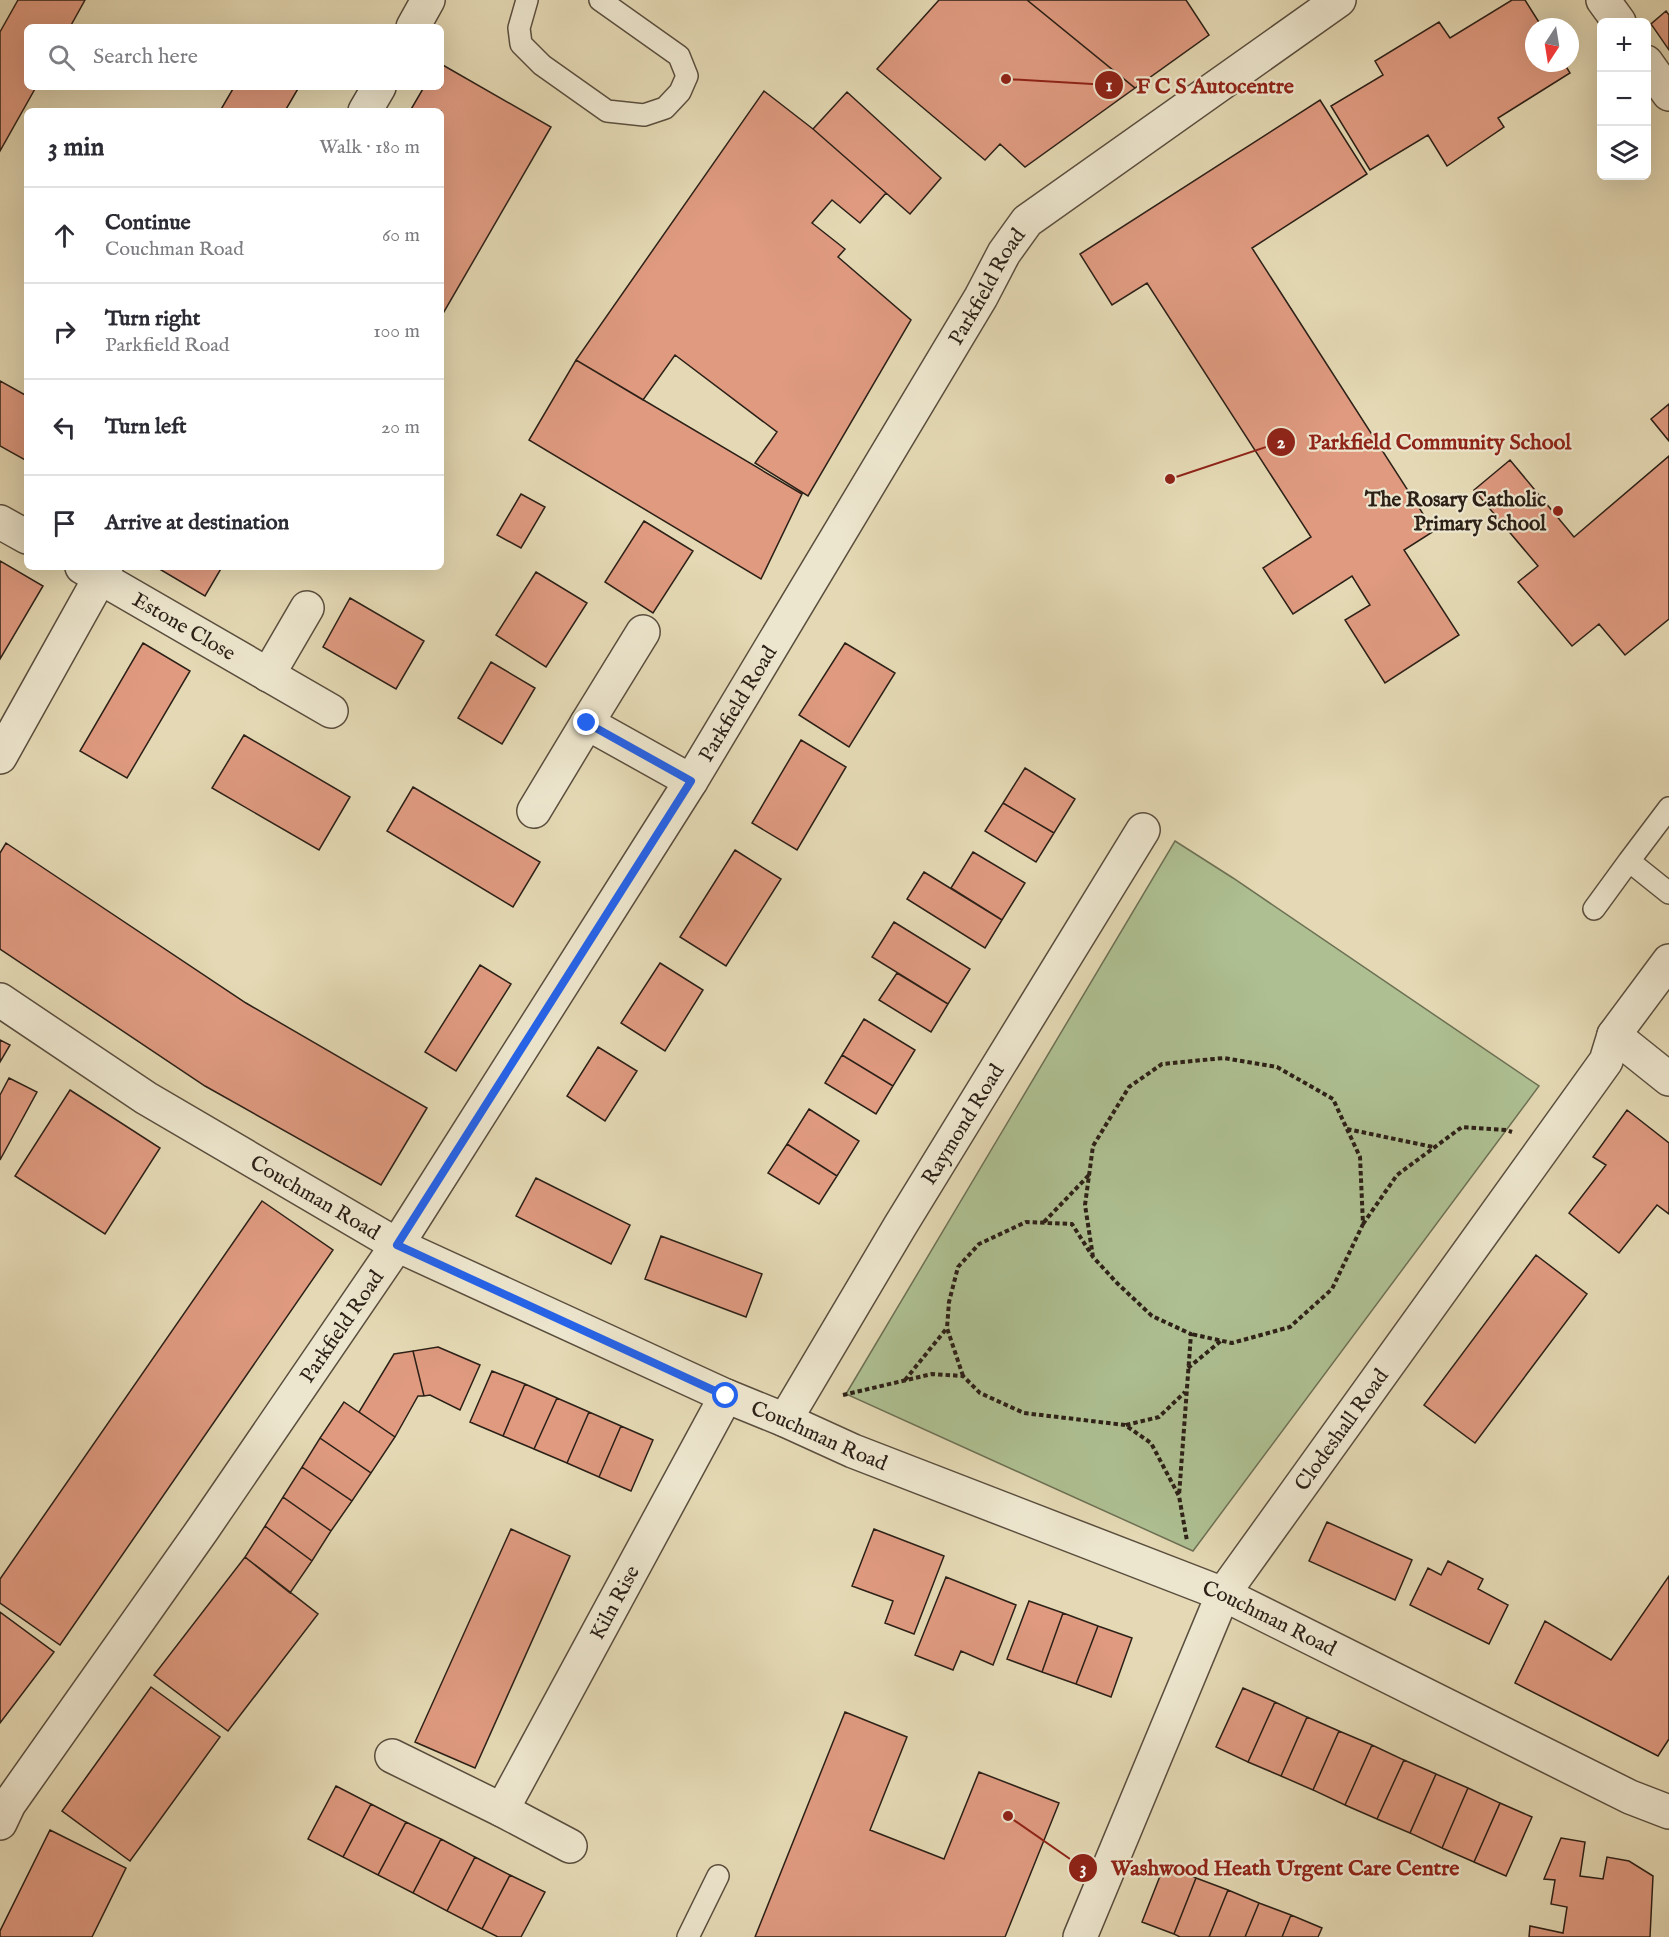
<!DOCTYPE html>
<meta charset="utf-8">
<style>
body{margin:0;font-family:"IM FELL English",serif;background:#f7f7f7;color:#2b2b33}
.controls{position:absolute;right:18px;top:18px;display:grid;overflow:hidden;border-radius:9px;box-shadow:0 6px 24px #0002}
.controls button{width:54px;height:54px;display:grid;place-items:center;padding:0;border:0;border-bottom:2px solid #e1e1e2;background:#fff;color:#2b2b33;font:30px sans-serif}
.compass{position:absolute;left:1525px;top:18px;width:54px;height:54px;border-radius:50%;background:#fff;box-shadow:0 6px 24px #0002;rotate:192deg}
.stop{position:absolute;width:18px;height:18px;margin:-14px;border:4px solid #2563eb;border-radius:50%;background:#fff}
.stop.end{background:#2563eb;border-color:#fff;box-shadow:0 2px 6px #0008}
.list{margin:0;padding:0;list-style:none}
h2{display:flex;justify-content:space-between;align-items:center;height:78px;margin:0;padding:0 24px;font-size:26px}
h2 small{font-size:20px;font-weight:400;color:#7c7c81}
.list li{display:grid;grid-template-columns:39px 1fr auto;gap:18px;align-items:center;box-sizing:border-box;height:96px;padding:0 24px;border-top:2px solid #e1e1e2}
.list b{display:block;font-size:22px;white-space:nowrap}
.list p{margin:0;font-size:20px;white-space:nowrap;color:#7c7c81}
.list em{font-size:20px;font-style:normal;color:#7c7c81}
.icon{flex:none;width:33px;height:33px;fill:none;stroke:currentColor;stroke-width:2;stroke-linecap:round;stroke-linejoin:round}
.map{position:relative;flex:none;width:1669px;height:1937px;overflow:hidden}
.search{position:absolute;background:#fff;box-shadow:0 6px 24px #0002;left:24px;top:24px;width:420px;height:66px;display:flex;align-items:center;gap:15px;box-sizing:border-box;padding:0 21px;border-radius:9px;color:#7c7c81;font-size:22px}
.panel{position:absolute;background:#fff;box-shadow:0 6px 24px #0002;left:24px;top:108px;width:420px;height:462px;border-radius:9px}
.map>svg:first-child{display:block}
.green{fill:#aec092;stroke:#6d7054;stroke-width:1.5}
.building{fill:#df9a80;stroke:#2c2017;stroke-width:1.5}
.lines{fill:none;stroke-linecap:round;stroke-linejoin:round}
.service-casing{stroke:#5a4e3e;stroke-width:24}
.minor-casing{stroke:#5a4e3e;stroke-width:36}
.path{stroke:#2c2017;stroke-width:4;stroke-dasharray:4.5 3;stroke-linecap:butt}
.service{stroke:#ede6ce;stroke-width:21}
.minor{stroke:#ede6ce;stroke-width:33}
.route{stroke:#2563eb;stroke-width:8}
.poi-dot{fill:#8f2418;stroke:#ede6ce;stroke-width:2}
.labels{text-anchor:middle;stroke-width:4.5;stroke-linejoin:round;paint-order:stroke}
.street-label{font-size:21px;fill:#2c2017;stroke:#ede6ce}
.poi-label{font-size:21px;font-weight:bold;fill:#2c2017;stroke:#ede6ce;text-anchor:end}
.leader{fill:none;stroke:#8f2418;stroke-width:2}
.callout-dot{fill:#8f2418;stroke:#ede6ce;stroke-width:2}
.mark-label{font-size:18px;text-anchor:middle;font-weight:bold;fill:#fff}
.callout-label{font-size:22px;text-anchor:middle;font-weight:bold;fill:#8f2418;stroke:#ede6ce;stroke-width:4.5;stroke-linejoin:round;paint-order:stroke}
</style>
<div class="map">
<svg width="1669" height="1937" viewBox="0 0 1669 1937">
<rect width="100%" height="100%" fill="#e4d9b4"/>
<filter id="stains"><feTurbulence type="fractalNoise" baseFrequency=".00333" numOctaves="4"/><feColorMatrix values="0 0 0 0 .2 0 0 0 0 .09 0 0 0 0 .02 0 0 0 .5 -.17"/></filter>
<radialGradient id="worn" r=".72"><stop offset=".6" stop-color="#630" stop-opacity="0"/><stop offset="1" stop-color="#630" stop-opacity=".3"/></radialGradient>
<path class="green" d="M1175,841L1233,878L1539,1086L1193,1551L846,1394Z"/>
<path class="building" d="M18,0H85L70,27H27V87H36L0,151V32Z
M939,0H1027L1135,88L1025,167L1000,144L985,160L877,69Z
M1027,0H1186L1209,35L1135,88Z
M1512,0H1525L1542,27H1534V63H1564L1570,73L1498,118L1504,127L1447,166L1428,135L1370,170L1331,106L1383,75L1375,61L1439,22L1450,38Z
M1666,11L1669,15V50L1651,24Z
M441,64L551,127L441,317V111H410L424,87H441Z
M234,87H299L285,111H220Z
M764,91L813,129L886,193L860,223L832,200L812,223L845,249L838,257L911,320L808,496L755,463L777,432L675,355L643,400L576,360Z
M847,92L941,178L910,214L813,129Z
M1320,100L1367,174L1252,248L1434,531L1404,550L1459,635L1385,683L1345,620L1370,605L1352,576L1293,614L1263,568L1311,537L1147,283L1112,305L1080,254Z
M576,360L802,494L761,579L529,440Z
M0,381L27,396V461L0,446Z
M1669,404V441L1651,419Z
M1669,456V619L1625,655L1599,624L1572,646L1518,582L1538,566L1474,490L1510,460L1574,537Z
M521,494L545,507L521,548L497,535Z
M644,521L693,551L653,613L605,582Z
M0,561L43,586L0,659Z
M156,567H222L205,596Z
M536,572L587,603L546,667L496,635Z
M350,598L424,641L396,689L323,647Z
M143,643L190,671L127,778L80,751Z
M845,643L895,673L849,747L799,715Z
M491,662L535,688L502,744L458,718Z
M244,735L350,797L319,850L212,788Z
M801,740L846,767L797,850L752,823Z
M1025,768L1075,799L1054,833L1003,803Z
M413,787L540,862L513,907L387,831Z
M1003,803L1054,833L1036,862L985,831Z
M6,843L246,1003L427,1108L381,1185L205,1086L0,949V853Z
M735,850L781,879L726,966L680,937Z
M973,852L1025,883L1002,920L951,888Z
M924,872L1002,920L985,948L907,899Z
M894,922L970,969L948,1004L872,957Z
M660,963L703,990L665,1051L621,1023Z
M480,965L511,984L456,1071L425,1052Z
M897,973L948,1004L931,1032L879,1000Z
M864,1019L915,1050L893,1086L842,1055Z
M0,1040L10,1045L0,1062Z
M598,1047L637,1071L605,1121L567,1096Z
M842,1055L893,1086L876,1114L825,1083Z
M9,1078L37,1092L0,1160V1095Z
M70,1090L160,1148L105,1234L15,1176Z
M809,1109L859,1141L837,1176L787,1144Z
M1627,1110L1669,1143V1214L1657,1205L1619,1253L1569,1213L1606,1165L1593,1157Z
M787,1144L837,1176L819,1204L768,1173Z
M536,1178L630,1225L611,1264L516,1216Z
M262,1201L333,1250L60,1645L0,1603V1579Z
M661,1236L762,1274L746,1317L645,1279Z
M1536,1255L1587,1294L1475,1443L1424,1405Z
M438,1347L480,1365L460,1410L430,1395L424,1396L413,1351Z
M413,1351L424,1396H418L395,1437L359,1412L394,1354Z
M492,1371L525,1384L503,1436L470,1422Z
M525,1384L557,1398L534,1449L503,1436Z
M557,1398L589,1412L567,1463L534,1449Z
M344,1402L395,1437L371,1473L320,1438Z
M589,1412L621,1426L599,1477L567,1463Z
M621,1426L653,1440L631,1491L599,1477Z
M320,1438L371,1473L352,1501L302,1467Z
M302,1467L352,1501L331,1531L283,1497Z
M283,1497L331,1531L312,1561L265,1526Z
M1327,1522L1412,1560L1395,1600L1309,1561Z
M265,1526L312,1561L290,1593L245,1557Z
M511,1529L570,1556L475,1768L415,1742Z
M874,1529L944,1556L914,1634L885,1623L893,1601L852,1586Z
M245,1557L318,1614L228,1731L154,1675Z
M1448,1561L1483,1579L1478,1589L1508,1605L1489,1644L1410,1605L1428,1568L1441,1575Z
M1669,1576V1739L1658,1756L1515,1683L1545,1621L1611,1660Z
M946,1577L1016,1605L993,1665L961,1651L953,1670L915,1655Z
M1029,1601L1063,1613L1042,1672L1007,1659Z
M0,1612L54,1652L0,1723Z
M1063,1613L1098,1626L1076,1684L1042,1672Z
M1098,1626L1132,1638L1111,1697L1076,1684Z
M151,1687L220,1737L130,1861L62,1811Z
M1243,1688L1275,1702L1248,1762L1216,1747Z
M1275,1702L1307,1717L1281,1776L1248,1762Z
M845,1712L907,1737L870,1830L944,1859L979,1772L1059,1803L1005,1937H755Z
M1307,1717L1339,1731L1313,1790L1281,1776Z
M1339,1731L1372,1745L1345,1805L1313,1790Z
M1372,1745L1404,1760L1377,1819L1345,1805Z
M1404,1760L1436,1774L1410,1833L1377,1819Z
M1436,1774L1468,1788L1442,1848L1410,1833Z
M336,1786L371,1804L343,1857L308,1839Z
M1468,1788L1500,1803L1474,1862L1442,1848Z
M1500,1803L1532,1817L1506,1876L1474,1862Z
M371,1804L406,1822L378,1875L343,1857Z
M406,1822L441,1839L413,1893L378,1875Z
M50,1830L126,1868L92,1937H0V1931Z
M1561,1838L1585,1842L1580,1876L1603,1879L1607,1857L1629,1861L1653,1876L1650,1937H1529L1530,1926L1563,1933L1567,1907L1551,1904L1555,1880L1544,1879Z
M441,1839L475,1857L447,1911L413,1893Z
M475,1857L510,1875L482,1929L447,1911Z
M1164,1866L1196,1878L1174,1934L1142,1922Z
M510,1875L545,1892L521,1937H498L482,1929Z
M1196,1878L1228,1890L1209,1937H1180L1174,1934Z
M1228,1890L1259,1903L1245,1937H1209Z
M1259,1903L1291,1915L1282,1937H1245Z
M1291,1915L1322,1928L1318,1937H1282Z"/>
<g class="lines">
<defs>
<path id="service" d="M527,0L519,28L521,44L542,65L607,111L644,115L665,108L680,92L687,76L679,56L600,0
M1669,808L1629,861L1669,893
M1594,909L1629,861
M688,1937L718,1876"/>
<g id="minor">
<path d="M1603,0L1619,22"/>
<path d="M413,27L428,0"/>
<path d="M1646,62L1669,94"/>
<path d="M365,111L379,87"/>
<path d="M0,522L27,537"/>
<path id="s1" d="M82,567L331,711"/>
<path d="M268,675L307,608"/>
<path d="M587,723L643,632"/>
<path d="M0,757L106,567"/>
<path d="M534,811L587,723L691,781"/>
<path id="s2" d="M0,1000L146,1098L397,1245L726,1396L785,1420L853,1451L1223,1594L1630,1797L1669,1812"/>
<path d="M1614,1035L1669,1079"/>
<path id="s3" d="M785,1420L900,1226L1143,830"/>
<path d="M392,1756L502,1810L570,1846"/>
<path id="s4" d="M502,1810L726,1396"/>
<path id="s5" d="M0,1823L9,1804L203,1529L397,1245L691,781L981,297L1004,253L1027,221L1339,0"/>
<path id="s6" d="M1080,1937L1223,1594L1606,1061L1614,1035L1669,961"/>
</g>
</defs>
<use href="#service" class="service-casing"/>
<use href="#minor" class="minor-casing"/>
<path class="path" d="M1347,1129L1433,1147
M1044,1222L1089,1175
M1363,1224L1397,1175L1462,1127L1506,1130L1512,1132
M1093,1257L1085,1205L1093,1146L1129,1087L1162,1064L1224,1058L1277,1067L1333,1099L1360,1157L1363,1224L1332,1289L1290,1327L1232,1343L1191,1334
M1188,1368L1222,1340
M963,1376L947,1328L949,1302L958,1267L979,1244L1026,1222L1072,1224L1093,1257L1117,1283L1152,1316L1191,1334L1179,1496
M905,1380L947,1328
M843,1395L932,1374L963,1376L980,1393L1024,1413L1125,1425L1151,1443L1179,1496L1187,1541
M1126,1425L1159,1417L1185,1392"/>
<use href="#service" class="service"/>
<use href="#minor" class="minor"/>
</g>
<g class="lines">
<path class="route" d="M587,723L691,781L397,1245L726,1396"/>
</g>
<circle class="poi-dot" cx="1558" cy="511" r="6"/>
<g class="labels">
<g class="street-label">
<text dy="7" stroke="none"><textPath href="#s5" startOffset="1827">Parkfield Road</textPath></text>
<text dy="7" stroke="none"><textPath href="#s1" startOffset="118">Estone Close</textPath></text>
<text dy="7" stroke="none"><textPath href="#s5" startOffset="1341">Parkfield Road</textPath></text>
<text dy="7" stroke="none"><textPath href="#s3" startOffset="345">Raymond Road</textPath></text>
<text dy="7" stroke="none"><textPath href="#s2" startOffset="372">Couchman Road</textPath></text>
<text dy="7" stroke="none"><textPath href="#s5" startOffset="603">Parkfield Road</textPath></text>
<text dy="7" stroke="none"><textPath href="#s6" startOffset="574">Clodeshall Road</textPath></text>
<text dy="7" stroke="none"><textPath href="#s2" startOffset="930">Couchman Road</textPath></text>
<text dy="7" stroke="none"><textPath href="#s4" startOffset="236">Kiln Rise</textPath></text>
<text dy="7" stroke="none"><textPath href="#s2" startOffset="1416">Couchman Road</textPath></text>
</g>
<g class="poi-label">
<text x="1546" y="506">The Rosary Catholic<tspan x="1546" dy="24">Primary School</tspan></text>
</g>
</g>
<path class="leader" d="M1006 79L1109 85M1170 479L1281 442M1008 1816L1083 1868"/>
<g class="callout-dot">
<circle cx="1006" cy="79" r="6"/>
<circle cx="1170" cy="479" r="6"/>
<circle cx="1008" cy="1816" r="6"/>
<circle cx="1109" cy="85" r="15"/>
<circle cx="1281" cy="442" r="15"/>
<circle cx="1083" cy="1868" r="15"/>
</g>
<g class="mark-label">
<text x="1109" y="91">1</text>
<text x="1281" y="448">2</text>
<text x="1083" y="1874">3</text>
</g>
<g class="callout-label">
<text x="1215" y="93">F C S Autocentre</text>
<text x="1440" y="449">Parkfield Community School</text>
<text x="1285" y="1875">Washwood Heath Urgent Care Centre</text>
</g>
<rect width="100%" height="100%" filter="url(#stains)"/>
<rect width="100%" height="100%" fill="url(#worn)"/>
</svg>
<div class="controls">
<button>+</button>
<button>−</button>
<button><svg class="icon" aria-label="layers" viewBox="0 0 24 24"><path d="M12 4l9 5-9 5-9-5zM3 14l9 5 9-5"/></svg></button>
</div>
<svg class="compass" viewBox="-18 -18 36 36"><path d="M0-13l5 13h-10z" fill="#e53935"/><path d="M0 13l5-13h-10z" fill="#7c7c81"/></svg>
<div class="stop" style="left:726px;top:1396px"></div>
<div class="stop end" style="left:587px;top:723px"></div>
<div class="search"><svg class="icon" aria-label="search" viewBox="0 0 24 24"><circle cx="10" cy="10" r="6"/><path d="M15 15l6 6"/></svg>Search here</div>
<section class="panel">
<h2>3 min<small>Walk · 180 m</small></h2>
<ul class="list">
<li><svg class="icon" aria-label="ahead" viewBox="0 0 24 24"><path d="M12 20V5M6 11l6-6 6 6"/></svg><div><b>Continue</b><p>Couchman Road</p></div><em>60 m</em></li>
<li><svg class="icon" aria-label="right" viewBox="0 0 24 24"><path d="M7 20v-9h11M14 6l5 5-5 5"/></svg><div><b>Turn right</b><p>Parkfield Road</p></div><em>100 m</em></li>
<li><svg class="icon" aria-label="left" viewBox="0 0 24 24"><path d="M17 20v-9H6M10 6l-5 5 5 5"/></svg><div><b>Turn left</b></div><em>20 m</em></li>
<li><svg class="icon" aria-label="arrive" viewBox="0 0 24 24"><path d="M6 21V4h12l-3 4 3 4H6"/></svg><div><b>Arrive at destination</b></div></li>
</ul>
</section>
</div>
